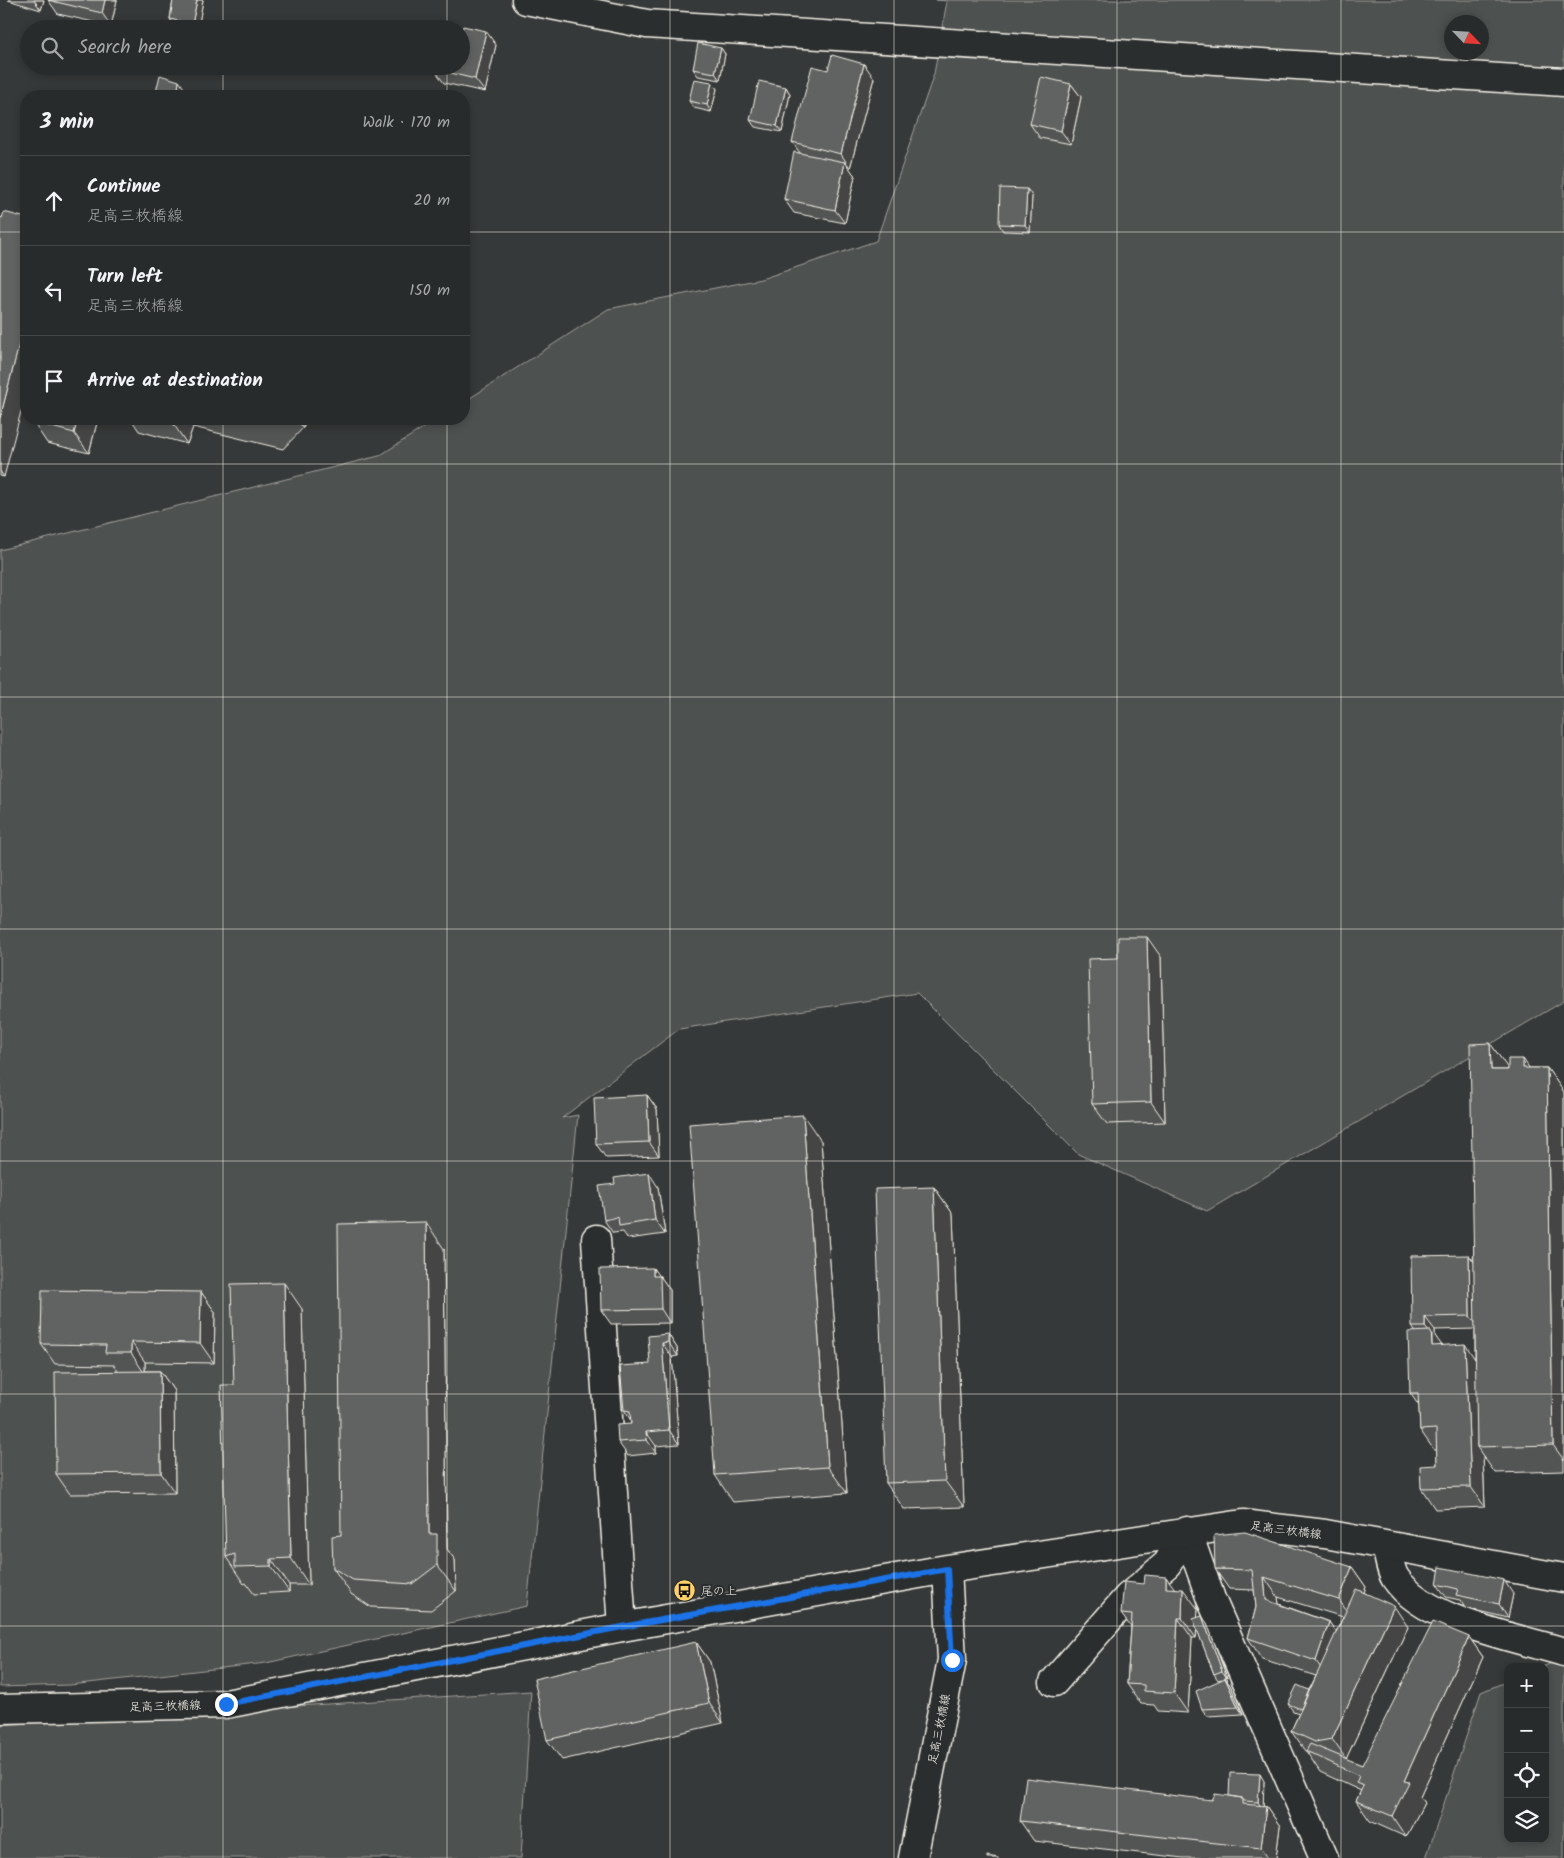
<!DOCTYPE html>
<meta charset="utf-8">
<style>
body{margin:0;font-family:Kalam,"Klee One",sans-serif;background:#343737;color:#f1f3f6}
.controls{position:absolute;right:15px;bottom:15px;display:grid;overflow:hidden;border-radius:10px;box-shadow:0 2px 8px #0003}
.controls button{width:45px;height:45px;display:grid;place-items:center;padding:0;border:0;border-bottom:1px solid #444747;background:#282b2b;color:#f1f3f6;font:25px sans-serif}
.compass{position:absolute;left:1444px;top:15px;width:45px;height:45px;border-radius:50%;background:#282b2b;box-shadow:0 2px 8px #0003;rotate:115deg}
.stop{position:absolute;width:15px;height:15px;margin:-11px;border:4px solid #1a73e8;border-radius:50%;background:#fff}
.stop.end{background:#1a73e8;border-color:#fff;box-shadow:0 1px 5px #0008}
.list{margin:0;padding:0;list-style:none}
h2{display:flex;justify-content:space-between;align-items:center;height:65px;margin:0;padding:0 20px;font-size:21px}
h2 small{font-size:16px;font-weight:400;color:#a5a7a9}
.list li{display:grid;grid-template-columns:32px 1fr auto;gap:15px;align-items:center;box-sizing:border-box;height:90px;padding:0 20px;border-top:1px solid #444747}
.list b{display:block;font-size:19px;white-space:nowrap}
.list p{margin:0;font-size:16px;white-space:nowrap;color:#a5a7a9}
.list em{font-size:16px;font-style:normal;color:#a5a7a9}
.icon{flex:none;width:28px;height:28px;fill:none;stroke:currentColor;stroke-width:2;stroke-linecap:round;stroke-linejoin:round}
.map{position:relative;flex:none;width:1564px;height:1858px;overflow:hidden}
.search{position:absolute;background:#282b2b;box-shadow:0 2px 8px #0003;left:20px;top:20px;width:450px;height:55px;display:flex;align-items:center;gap:12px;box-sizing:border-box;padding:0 18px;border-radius:28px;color:#a5a7a9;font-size:19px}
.panel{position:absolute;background:#282b2b;box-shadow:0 2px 8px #0003;left:20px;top:90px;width:450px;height:335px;border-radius:20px}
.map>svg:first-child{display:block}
.green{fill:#4e514f;stroke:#a1a19c;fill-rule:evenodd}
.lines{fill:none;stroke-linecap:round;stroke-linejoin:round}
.minor-casing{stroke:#f4f1e8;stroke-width:31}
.major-casing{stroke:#f4f1e8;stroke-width:31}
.minor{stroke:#2a2d2e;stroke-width:28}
.major{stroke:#2a2d2e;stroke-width:28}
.wall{fill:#535554;stroke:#f4f1e8;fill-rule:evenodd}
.shaded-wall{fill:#444545;stroke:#f4f1e8}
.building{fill:#616362;stroke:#f4f1e8}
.route{stroke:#1a73e8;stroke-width:6}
.grid{fill:none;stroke:#f4f1e8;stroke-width:1;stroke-opacity:0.55}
.labels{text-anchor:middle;stroke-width:4;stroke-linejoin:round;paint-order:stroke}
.street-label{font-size:12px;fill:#f4f1e8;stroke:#2a2d2e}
.poi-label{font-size:12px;fill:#f4f1e8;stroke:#2a2d2e;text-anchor:start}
</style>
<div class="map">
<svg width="1564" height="1858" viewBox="0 0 1564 1858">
<rect width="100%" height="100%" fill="#363939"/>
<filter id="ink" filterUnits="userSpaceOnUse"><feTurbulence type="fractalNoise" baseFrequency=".02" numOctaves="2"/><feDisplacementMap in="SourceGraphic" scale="10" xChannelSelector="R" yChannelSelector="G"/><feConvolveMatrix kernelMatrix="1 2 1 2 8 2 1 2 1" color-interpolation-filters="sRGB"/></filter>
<g filter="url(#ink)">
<path class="green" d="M936,0H1564V1001L1207,1211L1078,1154L917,993L679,1029L562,1118L578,1115L527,1606L266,1663L70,1685L0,1687V550L379,456L437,419H464V402L608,309L761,279L876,241L934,74L947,1ZM1452,22H1482V52H1452Z
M1557,1661L1564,1662V1858H1426L1481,1692L1508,1681V1839H1545V1667H1542Z
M531,1691L521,1858H0V1725Z"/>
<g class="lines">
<defs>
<path id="minor" d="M526,0L647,24L1564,82
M596,1239L622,1627
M1187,1531L1211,1599L1324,1858
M1386,1546C1389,1556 1390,1571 1396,1579C1426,1622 1515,1637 1564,1652
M1054,1682L1128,1597L1167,1564L1187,1531"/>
<path id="major" d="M0,1709L226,1704L622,1627L947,1569L1243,1524L1325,1534L1564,1578
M913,1858L952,1660L947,1569"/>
</defs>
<use href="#minor" class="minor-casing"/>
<use href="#major" class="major-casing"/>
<use href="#minor" class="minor"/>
<use href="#major" class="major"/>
</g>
<path class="wall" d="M8,0H44L41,10Z
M48,0H117L111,26L58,14Z
M173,0H203L198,29H188L174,26L170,19Z
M496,45L485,92L444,83L434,69Z
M721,48L725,54L720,80L698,76L693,69Z
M828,70L874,78L850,168H849L855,176L845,223L794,213L784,199L800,153L792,142Z
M712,82L717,89L711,112L694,108L689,101Z
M1071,84L1081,97L1071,144L1040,138L1030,124Z
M786,87L790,94L782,132L755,127L750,120Z
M1027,189L1032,196L1030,232L1003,231L999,224Z
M0,217L4,477L0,476Z
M98,419L89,453L47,443L33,422Z
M131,419H306L303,428L283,449L193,427L187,444L139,431Z
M1161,957L1165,1122L1107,1124L1092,1104L1118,958Z
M1490,1043L1508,1069L1523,1059L1529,1068H1547L1564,1092V1471L1495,1473L1483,1456L1485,1507L1435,1509L1421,1488L1437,1465V1450H1434L1420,1430L1419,1406L1410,1393L1415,1331L1412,1327L1473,1261ZM1475,1329V1358L1442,1346L1435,1336V1330Z
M647,1095L657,1109L659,1156L606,1158L596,1144Z
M821,1141L847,1493L733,1502L715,1475Z
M658,1187L665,1234L628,1239L623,1232L613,1233L604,1220Z
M934,1187L953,1214L964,1507L904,1509L886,1483Z
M444,1249L447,1549L455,1560L456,1591L431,1610L371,1607L351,1594L333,1568L341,1535Z
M659,1276H660L670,1290V1323L611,1324L601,1310Z
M201,1292L215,1312L214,1363L145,1362V1371H160L174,1391L175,1493L70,1494L56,1474L118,1371L114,1365L55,1364L41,1344Z
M302,1309L309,1585H289V1592L254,1594L246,1583L244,1584L226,1557L234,1385Z
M668,1334L677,1348L678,1356L672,1357L679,1444L656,1446V1453L628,1456L618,1442L631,1424L630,1419L624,1410Z
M1352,1567L1366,1587L1364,1592L1408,1627L1346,1759L1362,1765L1469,1637L1483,1657L1420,1797L1424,1803L1406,1837L1370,1821L1356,1801L1361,1791L1320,1772L1306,1751H1305L1291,1731L1299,1713L1293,1711L1288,1704L1309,1690L1316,1676L1262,1659L1248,1638L1256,1607L1254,1590L1229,1589L1215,1569ZM1278,1597L1343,1617L1336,1632L1329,1622L1279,1604Z
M1437,1584L1513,1594L1508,1618L1465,1608L1460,1600L1446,1597Z
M1174,1588L1198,1609L1197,1618L1207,1623L1227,1678H1225L1230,1685L1243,1714L1207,1716L1202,1709L1222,1679L1218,1680L1214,1674L1197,1629L1196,1638H1192L1188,1713L1158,1711L1154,1705L1141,1704L1127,1684L1131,1627L1121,1614Z
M696,1642L710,1662L723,1723L562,1760L547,1740Z
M1264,1781L1263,1805L1266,1806L1280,1826L1276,1858H1183L1034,1841L1020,1821L1212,1800L1229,1796Z"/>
<path class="shaded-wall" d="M34,0H44L41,10Z
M105,0H117L111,26L102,13Z
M197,0H203L198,29H196L192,24Z
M486,31L496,45L485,92L475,79Z
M721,48L725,54L720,80L715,73Z
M864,64L874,78L850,168L841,154Z
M179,81L184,88L183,96H177Z
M712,82L717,89L711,112L707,105Z
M1071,84L1081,97L1071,144L1061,131Z
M786,87L790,94L782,132L777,126Z
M845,162L855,176L845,223L835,210Z
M1027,189L1032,196L1030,232L1025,225Z
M26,318V392L4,477L0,471V418Z
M78,419H98L89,453L74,433Z
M170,419H187L193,427L187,444Z
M297,419H306L303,428Z
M1147,937L1161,957L1165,1122L1151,1102Z
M1490,1043L1509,1070H1491Z
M1523,1059L1541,1085L1523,1068Z
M1547,1068L1564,1092V1460L1553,1445Z
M647,1095L657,1109L659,1156L649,1142Z
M803,1115L821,1141L847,1493L828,1467Z
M649,1173L658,1187L665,1234L655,1220Z
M934,1187L953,1214L964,1507L945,1481Z
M426,1222L444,1249L447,1549L455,1560L456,1591L437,1565L429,1534Z
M1469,1255L1479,1269L1480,1329L1470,1316Z
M653,1268L660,1278V1276L670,1290V1323L661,1309L653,1276Z
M284,1283L302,1309L309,1585L291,1558Z
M201,1292L215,1312L214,1363L200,1343Z
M1425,1317L1435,1330V1336L1446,1351L1432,1346V1335L1425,1327Z
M668,1334L677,1348L678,1356L668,1342Z
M131,1342L145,1362V1374L131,1353Z
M662,1343L672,1357L679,1444L669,1430Z
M1465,1344L1479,1365L1477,1447L1483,1456L1485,1507L1471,1487Z
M160,1371L174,1391L175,1493L161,1473Z
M646,1432L656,1446V1453L647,1440Z
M271,1559L289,1585V1592L271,1566Z
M1352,1567L1366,1587L1353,1620L1339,1600Z
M1166,1577L1181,1597L1166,1588Z
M1264,1577L1278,1597L1281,1620L1266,1600Z
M1504,1580L1513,1594L1508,1618L1499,1604Z
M1183,1589L1198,1609L1196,1638L1182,1618Z
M1394,1606L1408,1627L1346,1759L1332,1739Z
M1202,1616L1207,1623L1227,1678L1222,1671Z
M1178,1618L1192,1638L1188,1713L1174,1693Z
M1329,1622L1343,1642L1330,1681L1316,1661Z
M1469,1637L1483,1657L1420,1797L1424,1803L1406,1837L1392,1816L1404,1781Z
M696,1642L710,1662L723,1723L709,1703Z
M1225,1678L1230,1685L1243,1714L1238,1707Z
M1260,1774L1264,1781L1263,1809L1258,1802Z
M1266,1806L1280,1826L1276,1858H1268L1261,1848Z"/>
<path class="building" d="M48,0H105L102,13Z
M173,0H197L192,24L170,19Z
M463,26L486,31L475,79L434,69L435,66H461V35Z
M698,43L721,48L715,73L693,69Z
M832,55L864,64L841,154L792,142L812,66L828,70Z
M160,75L179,81L177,96H155Z
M1041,77L1071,84L1061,131L1030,124Z
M694,79L712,82L707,105L689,101Z
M759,81L786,87L777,126L750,120Z
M794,152L845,162L835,210L784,199Z
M1000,188L1027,189L1025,225L999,224Z
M4,212L26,218V318L0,418V217L2,218Z
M34,419H78L74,433L33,422Z
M250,419H268L265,422Z
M1118,937H1147L1151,1102L1092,1104L1088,959L1118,958Z
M1490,1043L1491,1070H1508V1059H1523V1068H1547L1553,1445L1477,1447L1470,1044Z
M647,1095L649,1142L596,1144L594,1098Z
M803,1115L828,1467L715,1475L689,1124Z
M649,1173L655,1220L619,1226L618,1217L604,1220L599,1186L615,1184L614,1178Z
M934,1187L945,1481L886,1483L875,1189Z
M426,1222L429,1534H437V1565L412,1584L353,1580L333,1568L332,1536L341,1535L338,1224Z
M1469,1255L1470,1316L1425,1317V1327H1412L1411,1256Z
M653,1268V1276H660L661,1309L601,1310L600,1269Z
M284,1283L291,1558L271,1559V1566L235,1567V1554L226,1557L221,1385H234L231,1284Z
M42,1290L201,1292L200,1343L131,1342V1353H105L106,1345L41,1344Z
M1431,1331L1432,1346L1465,1344L1471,1487L1421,1488L1420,1466L1437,1465L1436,1429L1420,1430L1418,1393H1410L1408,1332Z
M668,1334V1342L662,1343L669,1430L646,1432L647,1440L618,1442L617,1425L631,1424L630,1411L624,1410L620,1366L650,1364L648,1336Z
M160,1371L161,1473L56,1474L55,1372Z
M1245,1532L1352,1567L1339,1600L1264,1577L1266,1600L1329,1622L1316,1661L1248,1638L1256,1607L1252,1570L1215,1569L1214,1535Z
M1440,1567L1504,1580L1499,1604L1456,1595L1458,1589L1437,1584Z
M1145,1575L1166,1577V1588L1183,1589L1182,1618H1178L1174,1693L1144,1691V1685L1127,1684L1132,1615L1121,1614L1124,1582L1144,1584Z
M1356,1589L1394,1606L1332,1739L1315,1742L1291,1731Z
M1202,1616L1222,1671L1214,1674L1193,1619Z
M1433,1622L1469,1637L1404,1781L1409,1782L1392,1816L1356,1801L1363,1786L1356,1783L1359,1776L1306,1751L1310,1744L1362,1765Z
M696,1642L709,1703L547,1740L534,1679Z
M1225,1678L1238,1707L1202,1709L1196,1691Z
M1297,1685L1309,1690L1301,1709L1288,1704Z
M1230,1773L1260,1774L1258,1802L1244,1801L1242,1798L1229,1796Z
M1026,1778L1212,1800L1215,1794L1242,1798V1804L1266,1806L1261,1848L1020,1821Z
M987,1856L999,1858H987Z"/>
</g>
<g class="lines" filter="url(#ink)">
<path class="route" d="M226,1704L622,1627L947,1569L952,1660"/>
</g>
<path class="grid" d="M223,0V29M447,0V29M670,0V1858M894,0V1858M1117,0V1858M1341,0V1858M223,66V96M447,66V96M0,232H26M464,232H1564M223,419V1858M447,419V1858M0,464H1564M0,697H1564M0,929H1564M0,1161H1564M0,1394H1564M0,1626H1564"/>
<defs>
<symbol id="bus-disc" viewBox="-11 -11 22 22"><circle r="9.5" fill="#ffd166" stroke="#2a2d2e"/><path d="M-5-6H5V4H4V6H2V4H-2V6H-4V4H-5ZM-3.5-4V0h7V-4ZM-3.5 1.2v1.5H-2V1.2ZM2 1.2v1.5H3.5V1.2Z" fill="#111"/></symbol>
</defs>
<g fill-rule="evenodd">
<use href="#bus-disc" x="672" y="1578" width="25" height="25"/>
</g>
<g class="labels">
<g class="street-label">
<text transform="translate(1286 1530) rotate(7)" y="4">足高三枚橋線</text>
<text transform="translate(165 1706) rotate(-2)" y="4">足高三枚橋線</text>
<text transform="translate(939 1729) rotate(-79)" y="4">足高三枚橋線</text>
</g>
<g class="poi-label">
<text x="701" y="1595">尾の上</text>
</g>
</g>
</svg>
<div class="controls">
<button>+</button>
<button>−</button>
<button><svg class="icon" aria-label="locate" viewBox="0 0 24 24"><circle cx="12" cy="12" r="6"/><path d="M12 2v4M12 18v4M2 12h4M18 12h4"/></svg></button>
<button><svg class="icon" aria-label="layers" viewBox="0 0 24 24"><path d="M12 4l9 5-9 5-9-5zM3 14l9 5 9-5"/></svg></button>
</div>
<svg class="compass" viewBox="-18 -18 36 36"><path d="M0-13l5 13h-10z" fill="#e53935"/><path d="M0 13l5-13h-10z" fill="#a5a7a9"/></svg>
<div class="stop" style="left:952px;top:1660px"></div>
<div class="stop end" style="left:226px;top:1704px"></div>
<div class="search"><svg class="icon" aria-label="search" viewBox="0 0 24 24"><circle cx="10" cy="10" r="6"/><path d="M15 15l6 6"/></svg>Search here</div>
<section class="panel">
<h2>3 min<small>Walk · 170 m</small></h2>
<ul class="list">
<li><svg class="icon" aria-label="ahead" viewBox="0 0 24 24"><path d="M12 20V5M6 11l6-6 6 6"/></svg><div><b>Continue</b><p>足高三枚橋線</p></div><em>20 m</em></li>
<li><svg class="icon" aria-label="left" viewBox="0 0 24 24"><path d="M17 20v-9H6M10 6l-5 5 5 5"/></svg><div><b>Turn left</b><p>足高三枚橋線</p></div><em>150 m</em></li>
<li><svg class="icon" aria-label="arrive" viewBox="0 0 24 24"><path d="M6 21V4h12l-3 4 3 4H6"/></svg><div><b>Arrive at destination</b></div></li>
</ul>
</section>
</div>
